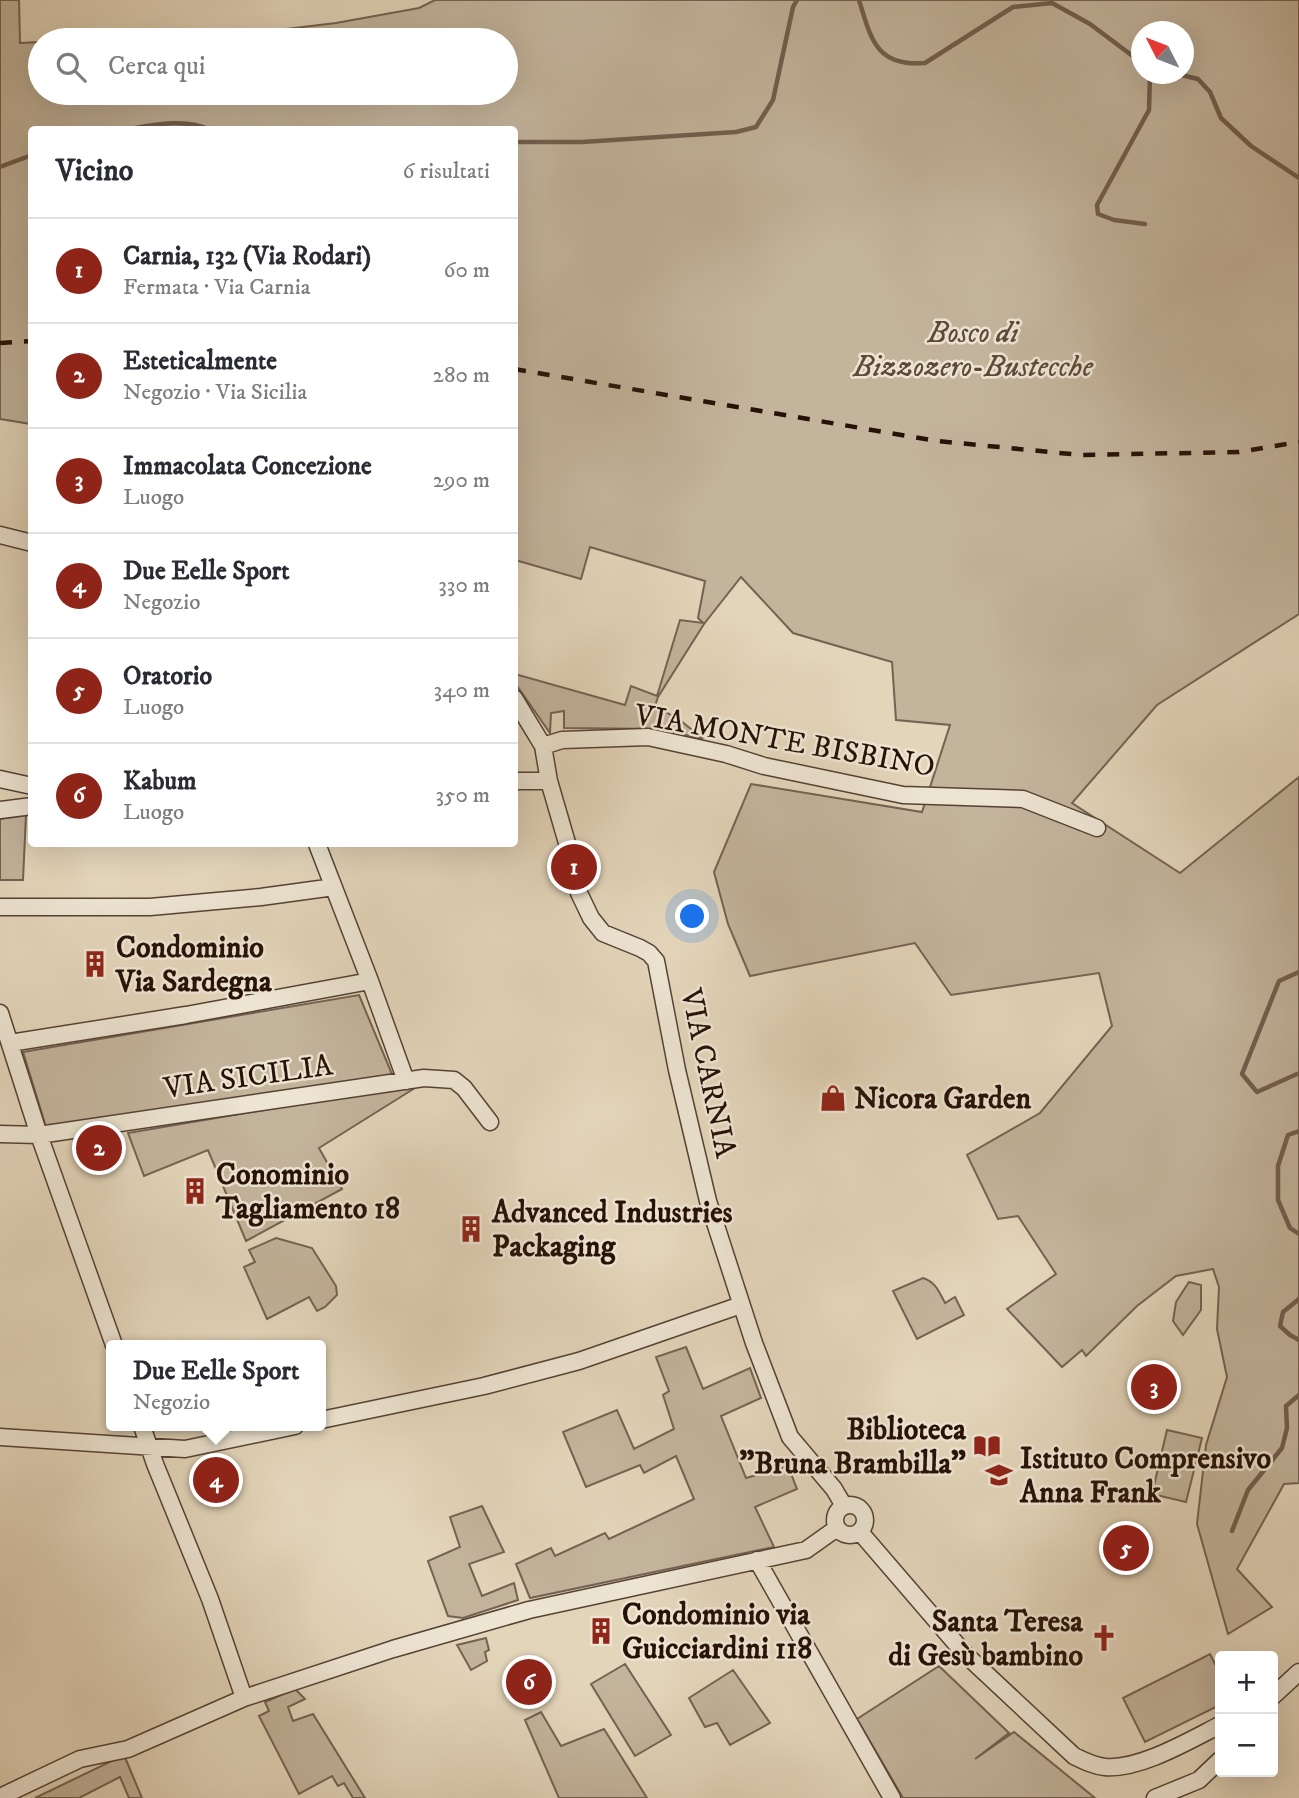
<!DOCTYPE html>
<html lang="it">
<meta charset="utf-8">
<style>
body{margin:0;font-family:"IM FELL DW Pica",serif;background:#f7f7f7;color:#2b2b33}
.controls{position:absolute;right:21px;bottom:21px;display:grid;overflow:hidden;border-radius:7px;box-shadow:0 7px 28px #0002}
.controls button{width:63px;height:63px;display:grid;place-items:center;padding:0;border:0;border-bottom:2px solid #e1e1e2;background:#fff;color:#2b2b33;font:35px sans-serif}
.compass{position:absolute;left:1131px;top:21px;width:63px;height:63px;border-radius:50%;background:#fff;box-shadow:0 7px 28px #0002;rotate:312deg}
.you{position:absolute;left:693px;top:917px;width:24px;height:24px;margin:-18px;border:5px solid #fff;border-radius:50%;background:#1a73e8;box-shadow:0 0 0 10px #1a73e833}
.badge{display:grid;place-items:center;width:46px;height:46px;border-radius:50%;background:#8f2418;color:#fff;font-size:23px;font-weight:700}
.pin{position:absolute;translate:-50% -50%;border:4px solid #fff;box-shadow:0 2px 7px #0006}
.popup{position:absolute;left:106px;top:1340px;width:220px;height:91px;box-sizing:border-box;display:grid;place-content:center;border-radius:7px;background:#fff;filter:drop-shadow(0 2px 5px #0005);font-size:23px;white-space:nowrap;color:#7c7c81}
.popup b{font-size:26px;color:#2b2b33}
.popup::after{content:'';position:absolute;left:50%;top:100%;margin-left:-14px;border:14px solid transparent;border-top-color:#fff}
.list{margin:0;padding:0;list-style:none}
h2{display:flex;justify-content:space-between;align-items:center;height:91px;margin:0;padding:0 28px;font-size:30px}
h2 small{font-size:23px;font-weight:400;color:#7c7c81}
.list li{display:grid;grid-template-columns:46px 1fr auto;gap:21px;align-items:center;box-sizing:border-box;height:105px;padding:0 28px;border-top:2px solid #e1e1e2}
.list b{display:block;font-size:26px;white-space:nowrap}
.list p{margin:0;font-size:23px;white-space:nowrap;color:#7c7c81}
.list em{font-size:23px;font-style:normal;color:#7c7c81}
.icon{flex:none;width:38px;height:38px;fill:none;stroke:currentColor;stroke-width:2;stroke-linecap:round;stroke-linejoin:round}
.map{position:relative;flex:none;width:1299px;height:1798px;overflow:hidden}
.search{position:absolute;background:#fff;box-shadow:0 7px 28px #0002;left:28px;top:28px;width:490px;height:77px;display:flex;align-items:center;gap:18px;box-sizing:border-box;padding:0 24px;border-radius:38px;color:#7c7c81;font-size:26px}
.panel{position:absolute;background:#fff;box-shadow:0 7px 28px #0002;left:28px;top:126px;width:490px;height:721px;border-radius:7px}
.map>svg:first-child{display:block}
.green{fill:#c3b49c;stroke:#746252;stroke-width:2;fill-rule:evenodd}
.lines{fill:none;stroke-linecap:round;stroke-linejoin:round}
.stream{stroke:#715e4e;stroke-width:4.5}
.minor-casing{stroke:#554234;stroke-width:19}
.minor{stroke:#ede4d2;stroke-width:16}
.rail{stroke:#261107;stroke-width:4.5;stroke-dasharray:12 12;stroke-linecap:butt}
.labels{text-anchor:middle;stroke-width:5;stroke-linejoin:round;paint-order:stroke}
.park-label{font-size:30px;font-style:italic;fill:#5d4a3b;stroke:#ede4d2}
.street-label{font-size:30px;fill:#261107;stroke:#ede4d2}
.poi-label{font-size:30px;font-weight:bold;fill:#261107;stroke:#ede4d2;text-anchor:start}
</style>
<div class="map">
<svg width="1299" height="1798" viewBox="0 0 1299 1798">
<rect width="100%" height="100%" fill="#e3d5ba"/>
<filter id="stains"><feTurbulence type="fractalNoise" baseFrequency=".00286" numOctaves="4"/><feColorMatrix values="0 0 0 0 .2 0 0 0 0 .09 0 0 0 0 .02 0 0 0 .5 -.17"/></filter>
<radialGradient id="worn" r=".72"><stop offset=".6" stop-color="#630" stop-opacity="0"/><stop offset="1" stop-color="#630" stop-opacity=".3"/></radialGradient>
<path class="green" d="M0,0H19L20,43L40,42V93H506V40H81L286,29L336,23L419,8L435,0H1299V614L1157,705L1072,803L1180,873L1299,777V1483L1284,1484L1237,1569L1272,1607L1228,1634L1197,1524L1206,1445L1227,1377L1217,1329L1219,1287L1213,1269L1176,1276L1137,1306L1086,1356L1082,1350L1062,1367L1007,1309L1056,1274L1018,1216L998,1219L967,1155L1040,1113L1112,1026L1099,973L951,995L915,943L750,976L728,924L714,872L751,784L922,812L950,725L896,720L892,662L793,633L741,577L704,624L658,697L655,706L680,720L703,739L659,729L564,728V711L551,713L550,733L515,683V674L625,705L631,686L657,696L680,620L703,623L698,618L705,581L590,547L581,579L515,560L514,130H32L31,424L0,419ZM1142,32H1184V74H1142Z
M26,815L23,880H0V819Z
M359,995L394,1079L46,1127L23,1052Z
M423,1083L319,1148L342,1189L246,1241L208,1150L144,1176L128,1133Z
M276,1238L312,1248L336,1286L337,1295L325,1307L317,1311L309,1297L267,1319L244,1267L255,1262L249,1250Z
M923,1278C936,1282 939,1292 945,1303L955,1297L964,1315L917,1339L893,1291Z
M1189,1282L1201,1285V1310L1183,1335L1173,1321L1176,1302Z
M686,1347L703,1389L750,1368L761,1398L721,1416L746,1478L788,1466L797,1489L755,1507L774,1547L530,1598L516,1564L551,1548L555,1556L605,1533L609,1539L694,1499L676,1456L644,1473L640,1465L586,1487L563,1432L617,1410L634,1449L674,1429L663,1395L669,1391L656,1357Z
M1167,1430L1202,1438L1186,1502L1152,1494Z
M482,1506L504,1552L469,1564L482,1596L514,1583L518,1600L463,1618L448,1616L428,1561L460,1547L450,1517Z
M486,1638L489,1650L485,1652L487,1661L471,1670L457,1645Z
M1210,1654L1220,1674V1705L1145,1742L1123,1698Z
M625,1664L671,1735L635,1756L591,1684Z
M939,1666L1009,1733L975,1759L1014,1732L1095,1798H903L857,1719Z
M733,1670L770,1723L730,1745L717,1723L705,1727L689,1698Z
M295,1689L305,1699L288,1707L293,1721L313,1714L365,1798H353L344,1783L338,1786L332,1776L299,1794L259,1716L269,1711L265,1702Z
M541,1712L561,1746L604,1729L647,1798H559L525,1720Z
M124,1755L142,1798H129L120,1777L79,1798H35Z"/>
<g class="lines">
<path class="stream" d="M859,0C871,39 876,67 925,63L1013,7L1052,3L1090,24L1142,63
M1177,74L1198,79L1210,92L1221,118L1251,146L1299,178
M123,130C148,126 186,117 210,130
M514,142H582L736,132L756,127L773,100L793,7L797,0
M0,167L32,155
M1145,224L1114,220L1098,214L1097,205L1149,110L1150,74
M1299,972L1279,981L1242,1074L1257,1092L1297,1074H1299
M1299,1131L1288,1135L1278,1166V1200L1290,1228L1299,1234
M1299,1299L1283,1312L1280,1326L1290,1335L1299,1340
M1232,1531L1248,1490L1282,1448L1287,1428L1286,1406L1299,1395"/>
<defs>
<path id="minor" d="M0,535L32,543
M514,698L543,746L549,781
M543,746L562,740L648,737L726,754L764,766L903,795L1023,799L1097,828
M0,779L32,786
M514,781H549L574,867L579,893L591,918L603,933L640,948L649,953L656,961L677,1070L708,1201L754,1343L790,1437L834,1489L844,1506
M0,810L32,806
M317,844L370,981L406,1081
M0,907H150L261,897L334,887
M0,1013L39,1135L114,1345
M10,1043L186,1015L370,981
M0,1134L39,1135L424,1078L454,1080L464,1088L490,1122
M321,1420L484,1386L579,1361L741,1305
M142,1426L155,1464L210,1599L244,1698
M0,1437L185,1449L295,1426
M835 1520a15 15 0 1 1 30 0a15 15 0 1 1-30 0Z
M860,1532L965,1654L1074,1756C1084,1761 1094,1766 1105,1767C1140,1770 1190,1740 1220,1725
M757,1560L892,1798
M1273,1696L1299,1672
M0,1797L80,1759L128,1749L244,1698L393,1649L529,1610L806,1550L837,1528
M1155,1798L1199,1780L1220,1760"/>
</defs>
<use href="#minor" class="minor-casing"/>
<use href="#minor" class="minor"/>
<path class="rail" d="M0,343L32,341
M514,369L937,441L1081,455L1239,452L1299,442"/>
</g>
<defs>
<symbol id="building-bare" viewBox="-9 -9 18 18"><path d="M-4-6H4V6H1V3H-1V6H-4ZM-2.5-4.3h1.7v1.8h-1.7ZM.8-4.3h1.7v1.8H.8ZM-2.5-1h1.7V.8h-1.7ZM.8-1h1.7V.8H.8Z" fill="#8f2418" stroke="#ede4d2" stroke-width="2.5" paint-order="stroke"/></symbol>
<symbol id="shop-bare" viewBox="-9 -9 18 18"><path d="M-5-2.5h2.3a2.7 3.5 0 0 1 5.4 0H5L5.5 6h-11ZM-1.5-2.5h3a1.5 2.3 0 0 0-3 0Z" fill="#8f2418" stroke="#ede4d2" stroke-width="2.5" paint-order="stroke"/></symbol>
<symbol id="library-bare" viewBox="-9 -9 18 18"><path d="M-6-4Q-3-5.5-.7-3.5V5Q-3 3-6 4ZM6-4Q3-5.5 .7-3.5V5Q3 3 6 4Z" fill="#8f2418" stroke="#ede4d2" stroke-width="2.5" paint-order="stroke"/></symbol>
<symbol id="school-bare" viewBox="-9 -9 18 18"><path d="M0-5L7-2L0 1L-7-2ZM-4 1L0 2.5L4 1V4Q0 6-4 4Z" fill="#8f2418" stroke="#ede4d2" stroke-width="2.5" paint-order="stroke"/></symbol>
<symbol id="church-bare" viewBox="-9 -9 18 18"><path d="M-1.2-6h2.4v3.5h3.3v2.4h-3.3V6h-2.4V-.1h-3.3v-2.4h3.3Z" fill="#8f2418" stroke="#ede4d2" stroke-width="2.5" paint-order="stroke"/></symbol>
</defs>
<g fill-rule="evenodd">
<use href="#building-bare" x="76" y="945" width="38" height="38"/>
<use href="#shop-bare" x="814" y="1079" width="38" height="38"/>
<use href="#building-bare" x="176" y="1172" width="38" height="38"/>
<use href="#building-bare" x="452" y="1210" width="38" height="38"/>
<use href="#library-bare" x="968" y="1427" width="38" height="38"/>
<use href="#school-bare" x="980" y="1456" width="38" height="38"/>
<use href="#building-bare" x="582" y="1612" width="38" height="38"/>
<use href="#church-bare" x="1085" y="1619" width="38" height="38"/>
</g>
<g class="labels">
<g class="park-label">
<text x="973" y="342">Bosco di<tspan x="973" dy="34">Bizzozero-Bustecche</tspan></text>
</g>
<g class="street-label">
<text transform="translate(785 740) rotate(10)" y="10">VIA MONTE BISBINO</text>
<text transform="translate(709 1073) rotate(78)" y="10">VIA CARNIA</text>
<text transform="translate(248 1076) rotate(-8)" y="10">VIA SICILIA</text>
</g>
<g class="poi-label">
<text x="116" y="957">Condominio<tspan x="116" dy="34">Via Sardegna</tspan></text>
<text x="854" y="1108">Nicora Garden</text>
<text x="216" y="1184">Conominio<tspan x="216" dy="34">Tagliamento 18</tspan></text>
<text x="492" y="1222">Advanced Industries<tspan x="492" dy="34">Packaging</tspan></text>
<text x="966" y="1439" text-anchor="end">Biblioteca<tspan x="966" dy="34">"Bruna Brambilla"</tspan></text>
<text x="1020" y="1468">Istituto Comprensivo<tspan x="1020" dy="34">Anna Frank</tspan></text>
<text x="622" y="1624">Condominio via<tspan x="622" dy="34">Guicciardini 118</tspan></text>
<text x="1083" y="1631" text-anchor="end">Santa Teresa<tspan x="1083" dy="34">di Gesù bambino</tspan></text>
</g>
</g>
<rect width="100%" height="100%" filter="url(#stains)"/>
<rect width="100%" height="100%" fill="url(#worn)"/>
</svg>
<div class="controls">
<button>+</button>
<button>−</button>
</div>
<svg class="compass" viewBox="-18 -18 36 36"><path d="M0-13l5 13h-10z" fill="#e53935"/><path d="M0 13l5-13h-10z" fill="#7c7c81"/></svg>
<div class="you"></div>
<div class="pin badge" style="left:574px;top:867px">1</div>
<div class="pin badge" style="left:99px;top:1148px">2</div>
<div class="pin badge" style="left:1154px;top:1387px">3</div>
<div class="pin badge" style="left:216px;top:1480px">4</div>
<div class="popup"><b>Due Eelle Sport</b>Negozio</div>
<div class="pin badge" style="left:1126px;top:1548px">5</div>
<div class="pin badge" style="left:529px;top:1682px">6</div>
<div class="search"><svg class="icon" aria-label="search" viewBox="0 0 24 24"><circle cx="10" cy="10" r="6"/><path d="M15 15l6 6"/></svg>Cerca qui</div>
<section class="panel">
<h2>Vicino<small>6 risultati</small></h2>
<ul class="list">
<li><span class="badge">1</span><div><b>Carnia, 132 (Via Rodari)</b><p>Fermata · Via Carnia</p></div><em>60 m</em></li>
<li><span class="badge">2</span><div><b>Esteticalmente</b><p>Negozio · Via Sicilia</p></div><em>280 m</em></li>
<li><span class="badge">3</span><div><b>Immacolata Concezione</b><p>Luogo</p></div><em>290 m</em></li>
<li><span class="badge">4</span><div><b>Due Eelle Sport</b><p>Negozio</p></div><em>330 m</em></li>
<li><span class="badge">5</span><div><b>Oratorio</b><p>Luogo</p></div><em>340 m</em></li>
<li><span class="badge">6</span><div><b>Kabum</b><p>Luogo</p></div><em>350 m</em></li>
</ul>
</section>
</div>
